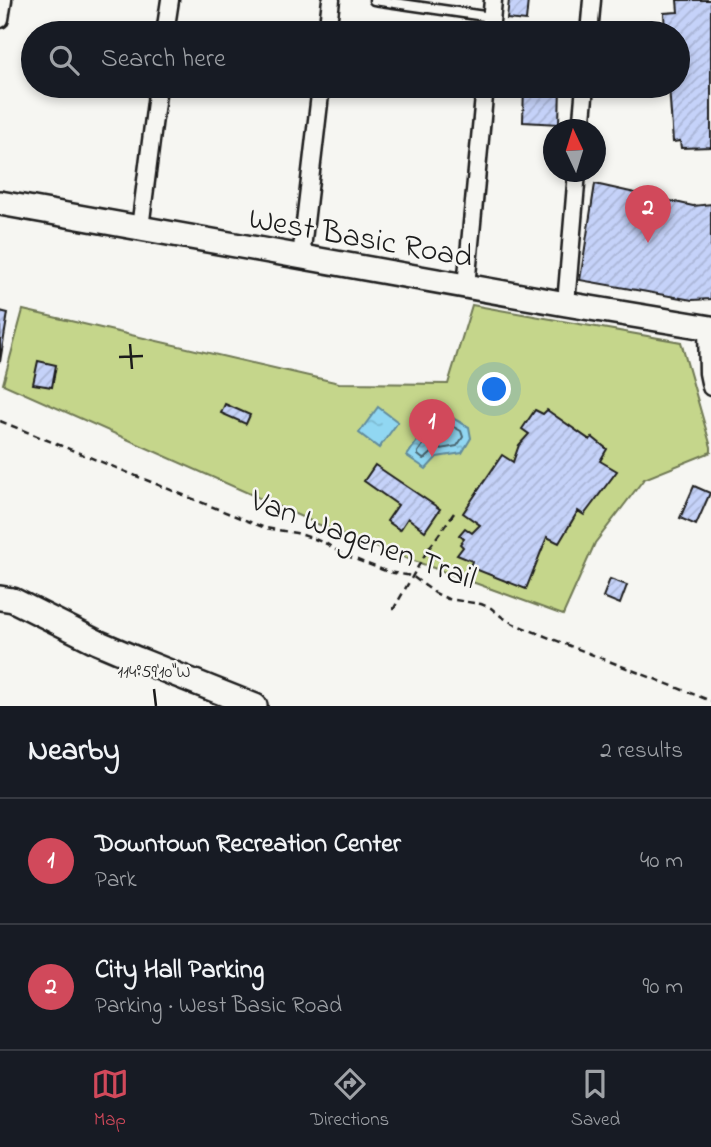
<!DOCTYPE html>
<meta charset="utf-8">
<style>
body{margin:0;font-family:"Indie Flower",sans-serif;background:#242831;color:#f1f3f6}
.compass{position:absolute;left:543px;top:119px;width:63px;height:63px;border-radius:50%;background:#171b24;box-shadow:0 4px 10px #0003;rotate:356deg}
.you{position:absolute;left:495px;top:390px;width:24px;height:24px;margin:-18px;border:5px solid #fff;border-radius:50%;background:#1a73e8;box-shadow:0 0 0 10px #1a73e833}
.badge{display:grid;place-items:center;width:46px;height:46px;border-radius:50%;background:#d1495b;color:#fff;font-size:23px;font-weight:700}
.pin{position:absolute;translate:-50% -58px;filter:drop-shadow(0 2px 4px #0008)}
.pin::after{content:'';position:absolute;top:37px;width:24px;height:21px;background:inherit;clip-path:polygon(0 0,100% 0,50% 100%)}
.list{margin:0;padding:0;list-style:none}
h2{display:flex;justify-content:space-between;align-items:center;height:91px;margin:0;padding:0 28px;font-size:30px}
h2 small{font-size:23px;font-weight:400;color:#9ea1a6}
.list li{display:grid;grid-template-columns:46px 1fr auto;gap:21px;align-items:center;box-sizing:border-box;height:126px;padding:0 28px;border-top:2px solid #363941}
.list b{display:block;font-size:26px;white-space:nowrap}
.list p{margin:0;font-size:23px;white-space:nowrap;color:#9ea1a6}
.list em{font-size:23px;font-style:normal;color:#9ea1a6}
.icon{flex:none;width:38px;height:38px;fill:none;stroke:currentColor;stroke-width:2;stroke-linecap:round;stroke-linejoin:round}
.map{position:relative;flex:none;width:711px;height:706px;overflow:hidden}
.search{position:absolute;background:#171b24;box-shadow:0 4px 10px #0003;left:21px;right:21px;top:21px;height:77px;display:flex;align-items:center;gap:18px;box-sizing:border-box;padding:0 24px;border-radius:38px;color:#9ea1a6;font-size:26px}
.sheet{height:343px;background:#171b24}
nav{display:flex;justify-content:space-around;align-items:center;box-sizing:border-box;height:98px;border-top:2px solid #363941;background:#171b24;font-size:19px;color:#9ea1a6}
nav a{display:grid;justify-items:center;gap:4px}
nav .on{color:#d1495b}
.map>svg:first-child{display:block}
.park{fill:#c5d68b;stroke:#707954;stroke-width:2}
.water{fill:url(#water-ripples);stroke:#628c9c;stroke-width:2}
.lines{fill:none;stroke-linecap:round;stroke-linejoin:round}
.shore{stroke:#4b6772;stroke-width:2}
.building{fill:url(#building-hatch);stroke:#1c1c1c;stroke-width:2}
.lane-casing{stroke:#1c1c1c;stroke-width:13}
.street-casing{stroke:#1c1c1c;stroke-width:21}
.secondary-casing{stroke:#1c1c1c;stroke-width:28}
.path{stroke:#1c1c1c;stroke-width:2.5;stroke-dasharray:7 5;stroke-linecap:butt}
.lane{stroke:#f6f6f2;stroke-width:8}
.street{stroke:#f6f6f2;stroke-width:16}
.secondary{stroke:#f6f6f2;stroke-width:23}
.ticks{fill:none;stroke:#1c1c1c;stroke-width:2.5}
.labels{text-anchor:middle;stroke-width:5;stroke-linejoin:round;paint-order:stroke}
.street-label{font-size:32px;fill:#1c1c1c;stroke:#f6f6f2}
.ticks-label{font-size:18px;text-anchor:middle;fill:#1c1c1c;stroke:#f6f6f2;stroke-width:5;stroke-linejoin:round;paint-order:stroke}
</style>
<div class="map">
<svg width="711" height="706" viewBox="0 0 711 706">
<defs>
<pattern id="water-ripples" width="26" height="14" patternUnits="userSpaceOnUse" patternTransform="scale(1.75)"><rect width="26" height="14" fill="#91d7f2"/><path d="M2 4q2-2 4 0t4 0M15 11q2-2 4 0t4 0" fill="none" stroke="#7cb8cf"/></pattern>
<pattern id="building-hatch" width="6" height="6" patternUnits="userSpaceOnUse" patternTransform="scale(1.75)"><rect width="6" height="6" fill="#c5d2f9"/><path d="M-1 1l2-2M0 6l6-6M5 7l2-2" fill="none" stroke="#a9b4d5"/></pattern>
</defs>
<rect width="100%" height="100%" fill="#f6f6f2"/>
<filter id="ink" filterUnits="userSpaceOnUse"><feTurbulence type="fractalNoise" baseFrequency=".0143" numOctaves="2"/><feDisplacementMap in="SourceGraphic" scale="14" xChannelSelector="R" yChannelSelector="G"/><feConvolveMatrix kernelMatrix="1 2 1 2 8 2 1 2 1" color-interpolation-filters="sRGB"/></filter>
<g filter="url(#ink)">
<path class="park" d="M472,305L681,342L711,447V452L644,479L595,543L563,615L340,534L3,384L23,310L339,383L448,384Z"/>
<path class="water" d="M378,407L398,422L379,448L359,433Z
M443,413L469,427L471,438L462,453L437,457L426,469L407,456L435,414Z"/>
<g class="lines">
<path class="shore" d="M440,421H443L461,431L463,437L457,446L435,450L426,458L423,459L418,455V452Z"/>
</g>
<path class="building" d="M509,0H528L526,21L507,19Z
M677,0H711V147L681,148L680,141L673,142L669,86H678V33H665L664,13L678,12Z
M524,86H560L559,124L523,122Z
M595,184L693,206L711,204V299L692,300L580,280Z
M0,311L8,313L0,362Z
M38,361L56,365L52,387L33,384Z
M225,404L250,415L246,424L221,413Z
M535,410L543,414L547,410L590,440L592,437L607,449L600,461L617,471L584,515L578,511L559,543L547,537L526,589L470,567L472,561L457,555L463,547L460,544L464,539L459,535L465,528L472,533L480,525L463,513L502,455L513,462L519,445L529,434L522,429Z
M375,465L440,509L425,531L408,518L400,530L387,521L398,505L364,481Z
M694,486L710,493L696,525L680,518Z
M610,579L627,585L620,604L603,597Z"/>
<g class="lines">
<defs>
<path id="lane" d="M374,0L491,17"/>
<path id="street" d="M0,19L3,0
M165,33L170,0
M327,33L331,0
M490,33L493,0
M589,33L592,0
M581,130L585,86
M140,228L158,86
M301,257L321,86
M466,286L485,86
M566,304L577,172
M707,328L708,373L711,387"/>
<path id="secondary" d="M0,203L566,304L711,328
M0,598L13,600L97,642L137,659L255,706"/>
</defs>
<use href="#lane" class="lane-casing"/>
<use href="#street" class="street-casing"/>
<use href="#secondary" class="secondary-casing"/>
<path class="path" d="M0,421L265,528L296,533L312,538L327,544L342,554L388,572L412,576L435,593L448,599L481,604L491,608L502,617L514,624L711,701
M393,610L427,551L454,513"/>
<use href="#lane" class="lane"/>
<use href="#street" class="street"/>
<use href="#secondary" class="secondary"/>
</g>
</g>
<path class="ticks" d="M130,344L132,369M119,357L143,356M154,689L156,706"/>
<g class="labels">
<g class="street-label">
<text transform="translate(361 236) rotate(10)" y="11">West Basic Road</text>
<text transform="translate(364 538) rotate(20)" y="11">Van Wagenen Trail</text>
</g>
</g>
<g class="ticks-label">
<text x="154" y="677">114°59'10"W</text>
</g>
</svg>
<svg class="compass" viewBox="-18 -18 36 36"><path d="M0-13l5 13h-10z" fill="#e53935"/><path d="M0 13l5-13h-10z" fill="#9ea1a6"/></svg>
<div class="you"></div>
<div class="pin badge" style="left:432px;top:457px">1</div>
<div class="pin badge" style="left:648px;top:243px">2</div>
<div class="search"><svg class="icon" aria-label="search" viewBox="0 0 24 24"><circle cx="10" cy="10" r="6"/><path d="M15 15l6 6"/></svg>Search here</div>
</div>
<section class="sheet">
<h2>Nearby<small>2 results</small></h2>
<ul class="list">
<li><span class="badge">1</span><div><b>Downtown Recreation Center</b><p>Park</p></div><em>40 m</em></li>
<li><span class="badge">2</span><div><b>City Hall Parking</b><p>Parking · West Basic Road</p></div><em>90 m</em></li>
</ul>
</section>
<nav>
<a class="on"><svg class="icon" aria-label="map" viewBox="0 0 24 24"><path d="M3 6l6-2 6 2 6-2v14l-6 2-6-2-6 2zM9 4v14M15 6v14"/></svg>Map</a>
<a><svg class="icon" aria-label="directions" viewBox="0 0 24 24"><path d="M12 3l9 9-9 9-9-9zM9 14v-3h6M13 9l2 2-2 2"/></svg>Directions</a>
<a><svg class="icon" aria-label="saved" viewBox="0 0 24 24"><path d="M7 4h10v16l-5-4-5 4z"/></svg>Saved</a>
</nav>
